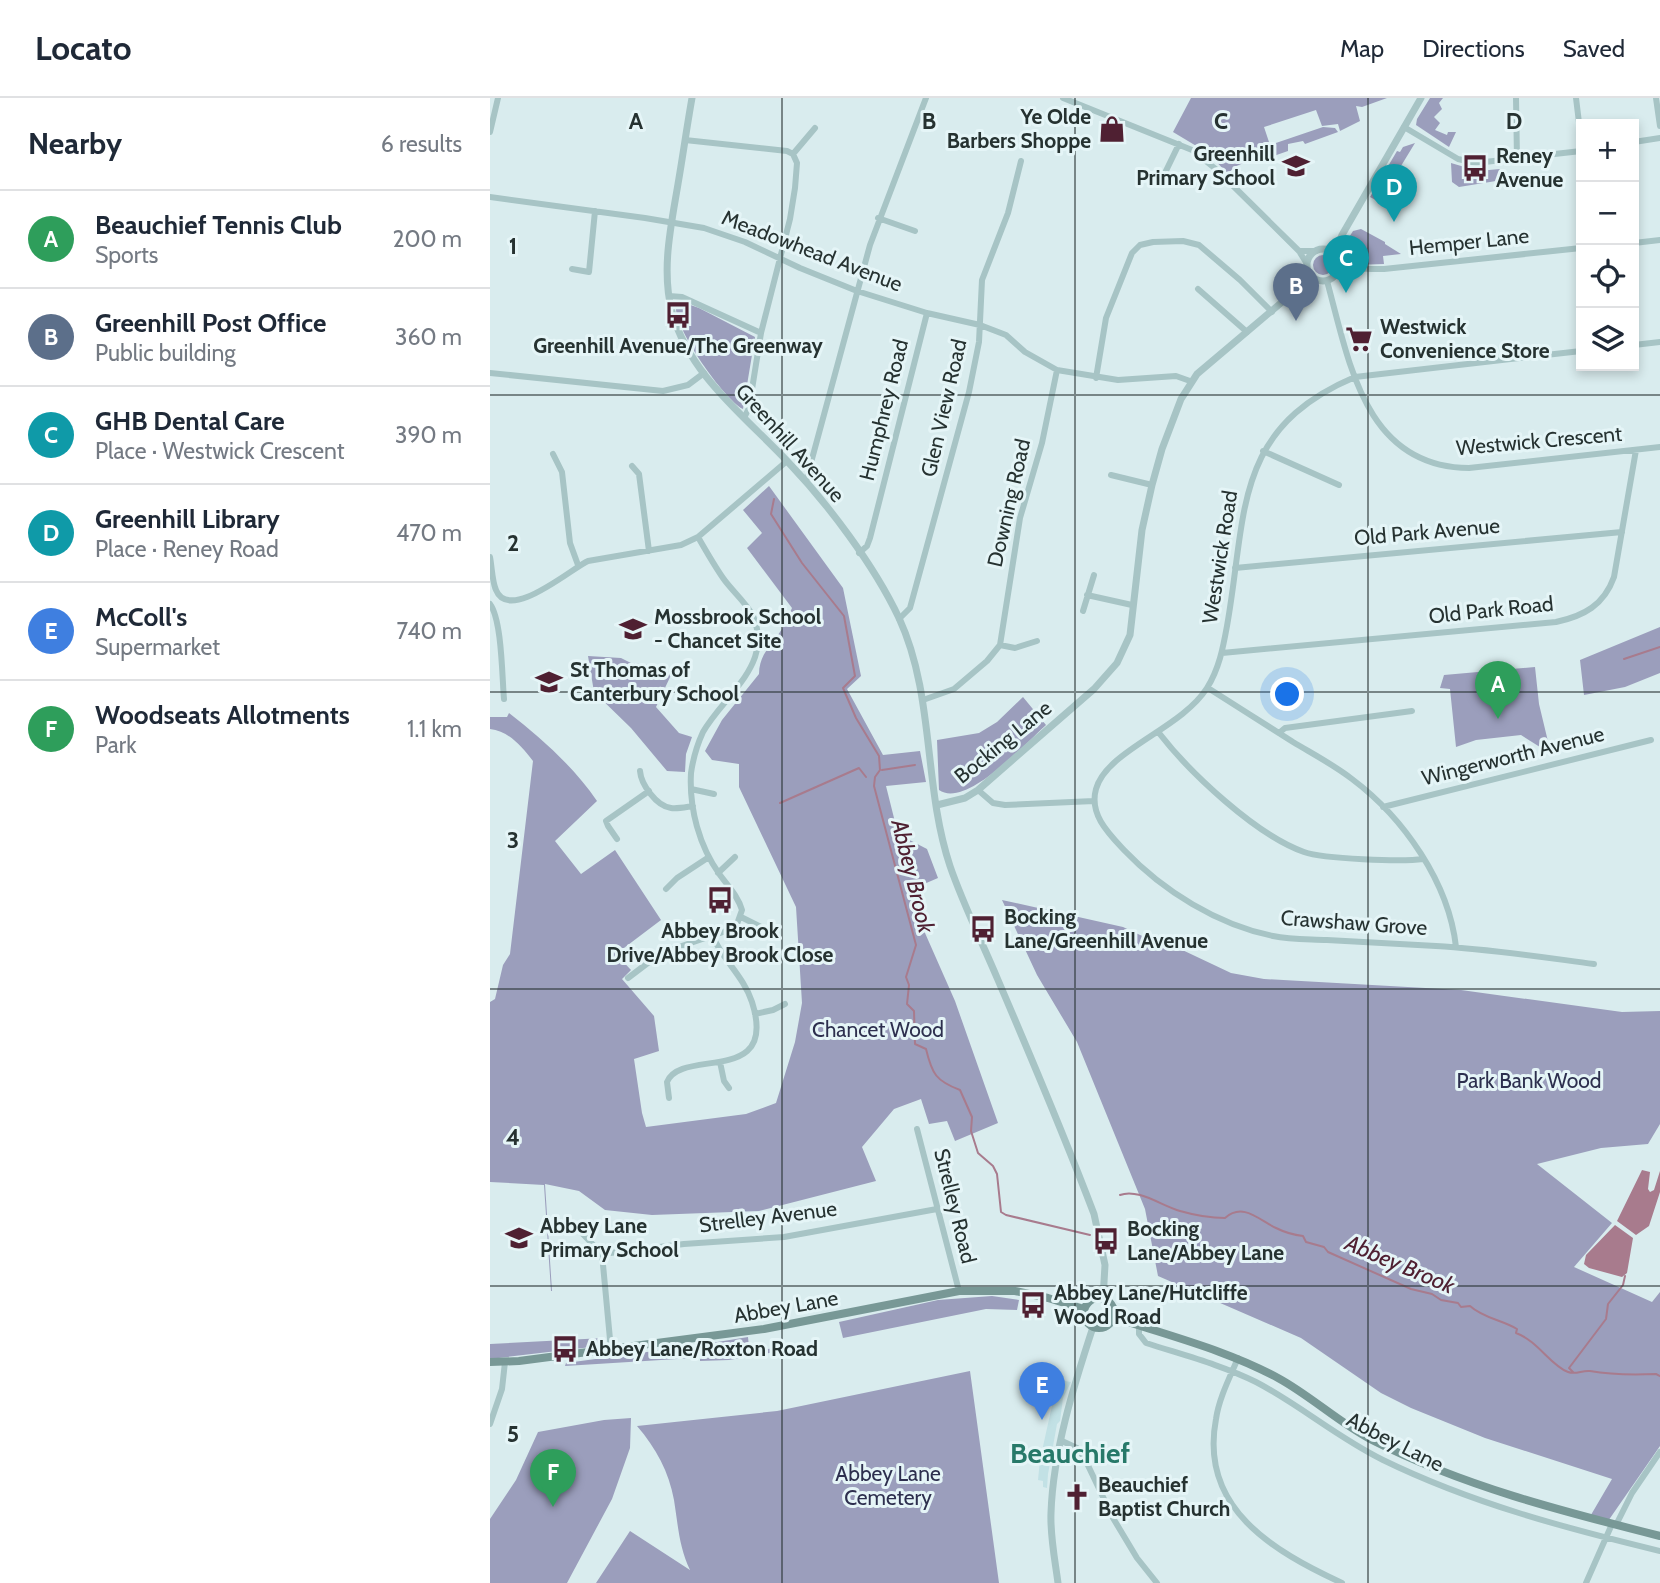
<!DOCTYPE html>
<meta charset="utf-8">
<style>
body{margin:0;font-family:Cabin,sans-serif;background:#f2f2f3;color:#1f2937}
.controls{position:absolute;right:21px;top:21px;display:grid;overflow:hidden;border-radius:0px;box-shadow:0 4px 10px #0003}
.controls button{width:63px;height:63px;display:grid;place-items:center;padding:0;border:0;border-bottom:2px solid #e0e1e3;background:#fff;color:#1f2937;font:35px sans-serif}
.you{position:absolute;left:798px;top:597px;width:24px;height:24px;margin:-18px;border:5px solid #fff;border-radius:50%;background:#1a73e8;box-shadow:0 0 0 10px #1a73e833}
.badge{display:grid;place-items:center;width:46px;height:46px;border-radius:50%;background:#d93025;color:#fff;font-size:23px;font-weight:700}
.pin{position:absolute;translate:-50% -58px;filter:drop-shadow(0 2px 4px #0008)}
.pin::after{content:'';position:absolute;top:37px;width:24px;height:21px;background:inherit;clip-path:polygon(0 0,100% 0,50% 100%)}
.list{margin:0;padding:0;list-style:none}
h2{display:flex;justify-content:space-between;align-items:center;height:91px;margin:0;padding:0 28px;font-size:30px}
h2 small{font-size:23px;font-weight:400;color:#747a83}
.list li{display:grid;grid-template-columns:46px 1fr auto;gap:21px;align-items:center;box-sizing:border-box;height:98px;padding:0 28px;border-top:2px solid #e0e1e3}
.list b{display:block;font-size:26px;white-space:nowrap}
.list p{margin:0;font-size:23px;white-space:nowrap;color:#747a83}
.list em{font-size:23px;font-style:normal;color:#747a83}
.icon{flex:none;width:38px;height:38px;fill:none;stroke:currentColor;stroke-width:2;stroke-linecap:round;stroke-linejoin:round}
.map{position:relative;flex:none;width:1170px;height:1485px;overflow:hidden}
header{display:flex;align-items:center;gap:42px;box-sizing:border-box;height:98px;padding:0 35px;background:#fff;border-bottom:2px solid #e0e1e3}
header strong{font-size:33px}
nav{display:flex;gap:38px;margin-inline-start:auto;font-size:24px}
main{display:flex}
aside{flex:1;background:#fff}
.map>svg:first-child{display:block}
.green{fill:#9b9ebc}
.plaza{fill:#c2e1e5}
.water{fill:#a87b8d}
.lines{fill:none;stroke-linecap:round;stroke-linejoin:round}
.stream{stroke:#a87b8d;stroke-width:2}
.minor{stroke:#a7c4c5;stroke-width:6}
.tertiary{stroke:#a7c4c5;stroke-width:7}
.secondary{stroke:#789896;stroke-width:8}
.grid{fill:none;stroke:#263231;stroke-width:2;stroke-opacity:0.55}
.labels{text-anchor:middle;stroke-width:6;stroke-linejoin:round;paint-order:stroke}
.poi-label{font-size:21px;font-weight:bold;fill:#263231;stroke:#e5f5f7;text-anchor:start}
.street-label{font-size:21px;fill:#263231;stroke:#e5f5f7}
.park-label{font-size:21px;fill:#2d2f4e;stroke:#e5f5f7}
.water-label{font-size:23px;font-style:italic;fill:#4f2032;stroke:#e5f5f7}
.district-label{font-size:28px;font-weight:bold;fill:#277969;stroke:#e5f5f7}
.grid-label{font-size:23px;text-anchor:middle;font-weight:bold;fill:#263231;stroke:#e5f5f7;stroke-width:6;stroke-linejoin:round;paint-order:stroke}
</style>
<header>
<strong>Locato</strong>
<nav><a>Map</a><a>Directions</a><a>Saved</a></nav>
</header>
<main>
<aside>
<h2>Nearby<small>6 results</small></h2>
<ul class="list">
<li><span class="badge" style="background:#2e9e5b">A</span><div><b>Beauchief Tennis Club</b><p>Sports</p></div><em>200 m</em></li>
<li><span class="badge" style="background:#5c6f8a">B</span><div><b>Greenhill Post Office</b><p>Public building</p></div><em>360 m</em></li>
<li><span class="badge" style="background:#0f9aa8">C</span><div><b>GHB Dental Care</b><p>Place · Westwick Crescent</p></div><em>390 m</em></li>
<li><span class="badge" style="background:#0f9aa8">D</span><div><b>Greenhill Library</b><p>Place · Reney Road</p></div><em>470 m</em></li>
<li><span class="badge" style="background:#3f7fe0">E</span><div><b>McColl's</b><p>Supermarket</p></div><em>740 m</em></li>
<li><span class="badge" style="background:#2e9e5b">F</span><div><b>Woodseats Allotments</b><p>Park</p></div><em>1.1 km</em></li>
</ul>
</aside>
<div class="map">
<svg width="1170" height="1485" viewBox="0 0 1170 1485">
<rect width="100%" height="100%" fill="#d9ecee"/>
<path class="green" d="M701,0H897L872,9L866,8L870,23L850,33L848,26L832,28L826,12L774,29L780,47L833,29L845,30L848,34L815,46L813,43L798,46V53L766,64L761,58L772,54L777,49L759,56L761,62L744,69L738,76L718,55L683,34Z
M940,0H953L949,5L952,11L944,19L950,25L945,32L957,37L958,34H966L959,49L926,27L927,21Z
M925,45L900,86L914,94L904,112L880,99L907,53L910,54L913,49Z
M961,65L988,73L1010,71V80L1006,83L969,89L962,84Z
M871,131L895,144V146L911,156L893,158L894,166L863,167L853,149L863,133Z
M823 167a10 10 0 1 1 20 0a10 10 0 1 1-20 0Z
M192,204L209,210L265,239L253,311C233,300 182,228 186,206Z
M279,388L353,490L371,578L357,591L393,657L430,653L436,684L396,688L408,736L437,751L448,780L427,789L435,835L465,903L508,1025L465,1043L457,1023L439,1026L431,1001L404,1011L372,1049L386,1083L269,1113L162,1117L115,1112L89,1093L55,1086L62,1193H8H61L54,1087L0,1084V904L5,901L13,867L20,856L43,663C32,649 19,633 0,631V619H17L19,615C51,640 84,669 107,703L65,743L91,776L125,752L171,822L126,856L141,872L132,881L164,918L169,953L144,961L152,1015L156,1029L256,1016L286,1005L305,944L312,905L306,809L249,689V666L222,662L215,653L232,622L269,576C269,556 282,547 292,531C296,524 299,517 302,510L257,450L272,435L253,412Z
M1170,529V575L1135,589L1094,597L1090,562Z
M98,558L131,560L141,565L160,567L182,575L166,609L189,635L202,639L196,656L195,674L177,673L141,630L104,594Z
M1045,569L1049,606L1061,656L1031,637L986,642L966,649L960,591L950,590L954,577Z
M533,599L556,627C536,645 476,711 449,692L447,642L489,635L507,624Z
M512,802L633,829L665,844L686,849L741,875L774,881L971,892L1132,914L1170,913V1026L1158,1046L1111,1050L1047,1066L1122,1125L1084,1169L1162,1204L1170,1194V1348L1116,1426L1098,1422L1122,1381L995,1340L921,1310L891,1295L811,1240L668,1178L655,1111L587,944L547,877Z
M502,1198L529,1202L527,1212L496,1211L353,1240L349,1224L448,1202Z
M258,1239L259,1249L209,1257V1247Z
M114,1240L115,1246L110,1248L0,1261V1246Z
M201,1248L203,1260L75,1268L76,1265Z
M308,1248L309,1250L239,1262L210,1263V1261L217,1257Z
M480,1273L509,1485H106L140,1433L200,1472C189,1449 188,1427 184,1402C179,1374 166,1350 147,1328L287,1313Z
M141,1320L140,1350L122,1401L77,1485H0V1421L26,1382L48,1334L114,1322Z"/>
<path class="plaza" d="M575,1283L581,1284L573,1300L570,1323L567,1326L558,1376L557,1390L553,1389V1383L548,1382L550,1362L567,1285L574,1286Z"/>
<path class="water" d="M1152,1072L1160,1074L1158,1091L1160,1094L1164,1092L1170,1073V1094L1159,1128L1146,1137L1127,1123Z
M1125,1127L1143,1140L1137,1175L1132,1179L1099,1170L1094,1166L1096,1157Z"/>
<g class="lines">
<path class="stream" d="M284,401L281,416L312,465L354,518L365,578L353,590L366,620L389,658L390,672L385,679L384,688L426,847L416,879L419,887L417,906L424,913L425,946L436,951C442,976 446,983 470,992L482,1019L481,1033L488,1055L503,1068L507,1076L511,1114L516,1117L600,1137
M1134,561L1170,549
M392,672L425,667
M290,705L369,670L376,679
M630,1097C648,1090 672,1108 690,1113C704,1117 719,1120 735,1120C753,1104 769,1122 786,1130C794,1134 804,1137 813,1138L816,1144L834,1149L838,1154L921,1191L942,1196L951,1202L968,1205L971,1209L980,1208C993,1220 1012,1222 1027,1231L1026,1235C1048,1243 1061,1268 1078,1274C1086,1277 1092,1272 1100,1273C1122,1277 1143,1277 1166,1276L1170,1278
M1083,1274L1079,1270L1116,1221L1118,1206L1133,1187L1135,1178"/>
<path class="minor" d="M573,0L702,52L727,72L809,153L817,166
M1026,0L1027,61
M1086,0L1091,41
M1166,0L1170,28
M914,29L968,61L986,65L1091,53
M0,34L8,0
M195,42L297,53L303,56L307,65L305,90L300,121L271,235L259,310L254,320
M1144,44L1170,40
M303,56L325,30
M672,81L689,46
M0,99L155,120L214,130L255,144L310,170L367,193L437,215L490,227L516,237L535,254L567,272L628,282L686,278L700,283
M388,120L425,133
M1144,145L1170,142
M809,153H826
M848,162C863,172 877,171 894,171L1091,150
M82,171L99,174L105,113
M847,175L868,172
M837,183C859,263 874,369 979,370L1170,349
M708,191L757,234
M179,198L192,199L271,235
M1144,247L1170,244
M1091,253L865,279C742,331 757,417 737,528C733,550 729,571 717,590C691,631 617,652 606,691C599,716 618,735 634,752C673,793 728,827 783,838C801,842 819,841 837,842C874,844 910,846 946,848C999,851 1051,859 1104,866
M0,275L173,293L198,287L214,275
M606,280L616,220L642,155L650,147L663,144L693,143L709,147L750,182L782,214
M773,353L849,387
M63,356L72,374L80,445L88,467
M142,368L149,376L159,453
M621,377L662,387
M316,383L380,147L436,0
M369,455L377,448L380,440L437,215
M0,459C2,469 2,483 6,492C19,525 82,470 98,463L191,447L208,439L297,363
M745,470L1132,434
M597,497L642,507
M0,506C12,522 12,579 14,601
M593,513L604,477
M409,521L420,510L479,294L489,244L492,182L518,115L531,63
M510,547L530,420L552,345L567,272
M732,555L1066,524C1094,518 1114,507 1124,479L1146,352
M718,590C746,608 775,626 803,644C823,656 844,667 862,681C914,720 959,785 966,849
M433,602L464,591L497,563L510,547L525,550L547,543
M669,635C700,675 766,737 814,754C834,761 912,764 933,761
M789,635L795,630L922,613
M150,673C151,686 166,708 181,710C187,711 196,709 203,708
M201,691L224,696
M488,692L503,705L515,707L604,703
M893,709L1161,642
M127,741L118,728L116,723L159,693
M228,775L245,759
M176,791L187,780L219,759
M251,819L271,829L276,835
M138,880L171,855L239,832L247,826L252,812C248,798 238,788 230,777C209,748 199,710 201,675C203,661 207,647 213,634C234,597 284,567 263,518C256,504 242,493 233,480C224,467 216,453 208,439
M265,916L283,912L295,906
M230,964L234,983L239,990
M179,1000L177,984C191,949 289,989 262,904C254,879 233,862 223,839
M427,1031L469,1193
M85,1128L112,1156L121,1252
M112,1156L194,1146L294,1139L447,1111
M649,1228V1236L656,1245C693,1257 732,1267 766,1284C810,1307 848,1340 893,1362C981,1405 1075,1430 1170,1453
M748,1260C740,1279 729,1300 726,1321C709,1410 783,1453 852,1485
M0,1326L12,1291L15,1264
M572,1343L587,1350L594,1359L623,1420L647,1460L667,1485
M1126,1427L1142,1395L1170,1354
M1096,1485L1122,1426"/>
<path class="tertiary" d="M202,0C197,28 193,57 188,86C181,128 171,172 182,214C199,277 256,319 298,364C338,406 384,467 409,520C445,598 433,687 460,768C473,806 492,844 508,882C541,959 574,1037 604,1116L615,1167L613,1201
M817 167a16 16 0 1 1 32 0a16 16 0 1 1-32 0Z
M845,157L852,137L931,0
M447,707L475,700L488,692L604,591L627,565L640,537L652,432L662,387L672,351L691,301L707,276L811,188L826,182
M568,1485C565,1462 560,1438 561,1415C563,1353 584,1287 603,1229"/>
<path class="secondary" d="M594 1215a15 15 0 1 1 30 0a15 15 0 1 1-30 0Z
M623,1219C679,1238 737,1252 788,1280C821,1298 848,1324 882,1342C973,1388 1071,1413 1170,1438
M0,1264L29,1263L274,1231L469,1193H525L558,1200L594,1211"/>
</g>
<path class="grid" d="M292,0V1485M585,0V1485M878,0V1485M0,297H1170M0,594H1170M0,891H1170M0,1188H1170"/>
<defs>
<symbol id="shop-bare" viewBox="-9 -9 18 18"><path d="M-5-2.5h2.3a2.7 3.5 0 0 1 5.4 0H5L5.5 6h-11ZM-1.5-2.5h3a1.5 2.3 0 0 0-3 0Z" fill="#4f2032" stroke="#e5f5f7" stroke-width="2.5" paint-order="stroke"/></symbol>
<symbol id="school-bare" viewBox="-9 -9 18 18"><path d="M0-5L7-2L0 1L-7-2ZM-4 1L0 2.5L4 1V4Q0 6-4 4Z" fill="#4f2032" stroke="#e5f5f7" stroke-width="2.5" paint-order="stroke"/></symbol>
<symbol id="bus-bare" viewBox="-9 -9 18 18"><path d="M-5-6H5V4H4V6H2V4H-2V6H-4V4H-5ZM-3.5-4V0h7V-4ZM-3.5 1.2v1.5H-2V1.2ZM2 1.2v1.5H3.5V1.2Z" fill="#4f2032" stroke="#e5f5f7" stroke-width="2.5" paint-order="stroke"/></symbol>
<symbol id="supermarket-bare" viewBox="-9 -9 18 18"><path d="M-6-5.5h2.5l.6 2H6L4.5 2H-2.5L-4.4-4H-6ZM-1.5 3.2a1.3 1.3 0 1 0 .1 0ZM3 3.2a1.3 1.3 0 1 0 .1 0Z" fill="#4f2032" stroke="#e5f5f7" stroke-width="2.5" paint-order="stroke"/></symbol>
<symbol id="church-bare" viewBox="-9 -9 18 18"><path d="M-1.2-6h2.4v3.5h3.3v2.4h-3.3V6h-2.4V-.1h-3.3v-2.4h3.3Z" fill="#4f2032" stroke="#e5f5f7" stroke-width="2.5" paint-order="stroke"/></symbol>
</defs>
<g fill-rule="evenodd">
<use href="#shop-bare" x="603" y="12" width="38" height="38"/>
<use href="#school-bare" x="787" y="49" width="38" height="38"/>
<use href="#bus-bare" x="966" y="51" width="38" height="38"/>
<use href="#bus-bare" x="169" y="198" width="38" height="38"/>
<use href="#supermarket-bare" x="850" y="222" width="38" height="38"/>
<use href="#school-bare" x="124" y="512" width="38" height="38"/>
<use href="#school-bare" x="40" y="565" width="38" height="38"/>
<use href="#bus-bare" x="211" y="783" width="38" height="38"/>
<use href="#bus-bare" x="474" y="812" width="38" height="38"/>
<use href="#school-bare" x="10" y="1121" width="38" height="38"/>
<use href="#bus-bare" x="597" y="1124" width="38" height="38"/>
<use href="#bus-bare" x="524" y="1188" width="38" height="38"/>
<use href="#bus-bare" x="56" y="1232" width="38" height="38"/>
<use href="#church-bare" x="568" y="1380" width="38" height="38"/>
</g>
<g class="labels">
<g class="poi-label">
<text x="601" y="26" text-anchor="end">Ye Olde<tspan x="601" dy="24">Barbers Shoppe</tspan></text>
<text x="785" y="63" text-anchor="end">Greenhill<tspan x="785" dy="24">Primary School</tspan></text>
<text x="1006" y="65">Reney<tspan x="1006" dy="24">Avenue</tspan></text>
<text x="890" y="236">Westwick<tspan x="890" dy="24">Convenience Store</tspan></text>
<text x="188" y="255" text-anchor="middle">Greenhill Avenue/The Greenway</text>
<text x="164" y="526">Mossbrook School<tspan x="164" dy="24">- Chancet Site</tspan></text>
<text x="80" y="579">St Thomas of<tspan x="80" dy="24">Canterbury School</tspan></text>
<text x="514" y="826">Bocking<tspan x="514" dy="24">Lane/Greenhill Avenue</tspan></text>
<text x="230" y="840" text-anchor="middle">Abbey Brook<tspan x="230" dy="24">Drive/Abbey Brook Close</tspan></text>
<text x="50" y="1135">Abbey Lane<tspan x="50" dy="24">Primary School</tspan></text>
<text x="637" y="1138">Bocking<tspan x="637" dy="24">Lane/Abbey Lane</tspan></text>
<text x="564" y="1202">Abbey Lane/Hutcliffe<tspan x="564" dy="24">Wood Road</tspan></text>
<text x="96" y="1258">Abbey Lane/Roxton Road</text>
<text x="608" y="1394">Beauchief<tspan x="608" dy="24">Baptist Church</tspan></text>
</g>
<g class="street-label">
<text transform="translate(979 144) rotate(-6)" y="7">Hemper Lane</text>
<text transform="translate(322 153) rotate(21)" y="7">Meadowhead Avenue</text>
<text transform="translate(454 310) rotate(-77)" y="7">Glen View Road</text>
<text transform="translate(394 312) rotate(-76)" y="7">Humphrey Road</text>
<text transform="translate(1049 343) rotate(-5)" y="7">Westwick Crescent</text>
<text transform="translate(300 345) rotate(48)" y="7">Greenhill Avenue</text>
<text transform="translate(519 405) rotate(-77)" y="7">Downing Road</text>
<text transform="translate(937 434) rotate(-5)" y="7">Old Park Avenue</text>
<text transform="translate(730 459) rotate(-81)" y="7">Westwick Road</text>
<text transform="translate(1001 512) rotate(-6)" y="7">Old Park Road</text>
<text transform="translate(513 644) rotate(-39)" y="7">Bocking Lane</text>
<text transform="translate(1023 658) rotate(-14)" y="7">Wingerworth Avenue</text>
<text transform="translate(864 825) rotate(4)" y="7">Crawshaw Grove</text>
<text transform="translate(465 1108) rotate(76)" y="7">Strelley Road</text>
<text transform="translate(278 1119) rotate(-7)" y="7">Strelley Avenue</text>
<text transform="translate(296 1209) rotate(-10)" y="7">Abbey Lane</text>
<text transform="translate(905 1344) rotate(27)" y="7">Abbey Lane</text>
</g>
<g class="park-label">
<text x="388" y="939">Chancet Wood</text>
<text x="1039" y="990">Park Bank Wood</text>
<text x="398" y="1383">Abbey Lane<tspan x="398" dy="24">Cemetery</tspan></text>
</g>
<g class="water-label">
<text transform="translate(423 778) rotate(76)" y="8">Abbey Brook</text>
<text transform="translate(910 1166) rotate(23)" y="8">Abbey Brook</text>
</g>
<g class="district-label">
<text x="580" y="1365">Beauchief</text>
</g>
</g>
<g class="grid-label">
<text x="146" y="31">A</text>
<text x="439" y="31">B</text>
<text x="731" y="31">C</text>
<text x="1024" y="31">D</text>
<text x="23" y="156">1</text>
<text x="23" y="453">2</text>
<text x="23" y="750">3</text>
<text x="23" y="1047">4</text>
<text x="23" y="1344">5</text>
</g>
</svg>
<div class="controls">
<button>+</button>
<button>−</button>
<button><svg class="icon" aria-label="locate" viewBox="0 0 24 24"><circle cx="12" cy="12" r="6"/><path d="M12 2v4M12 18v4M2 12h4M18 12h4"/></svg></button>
<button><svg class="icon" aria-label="layers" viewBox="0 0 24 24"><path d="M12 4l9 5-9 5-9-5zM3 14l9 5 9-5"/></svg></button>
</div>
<div class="you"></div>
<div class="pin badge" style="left:1008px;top:621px;background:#2e9e5b">A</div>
<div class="pin badge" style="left:806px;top:223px;background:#5c6f8a">B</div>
<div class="pin badge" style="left:856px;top:195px;background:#0f9aa8">C</div>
<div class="pin badge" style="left:904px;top:124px;background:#0f9aa8">D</div>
<div class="pin badge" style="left:552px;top:1322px;background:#3f7fe0">E</div>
<div class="pin badge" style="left:63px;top:1409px;background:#2e9e5b">F</div>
</div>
</main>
